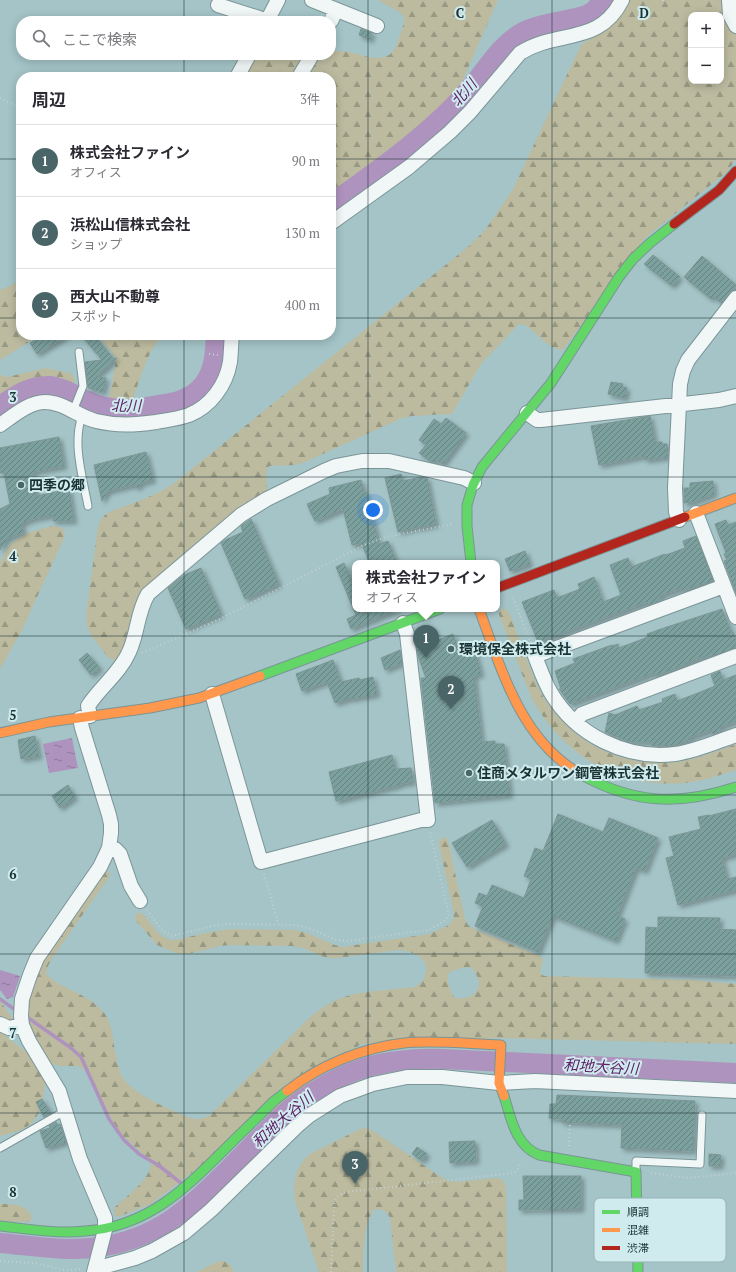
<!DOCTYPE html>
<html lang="ja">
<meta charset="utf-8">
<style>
body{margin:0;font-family:"PT Serif","Noto Sans JP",serif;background:#f2f2f3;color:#2b2b33}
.controls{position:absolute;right:12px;top:12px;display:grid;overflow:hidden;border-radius:8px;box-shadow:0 2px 10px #0003}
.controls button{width:36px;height:36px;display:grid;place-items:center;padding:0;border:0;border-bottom:1px solid #e1e1e2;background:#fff;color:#2b2b33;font:20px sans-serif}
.you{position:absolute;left:373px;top:510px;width:14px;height:14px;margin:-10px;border:3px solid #fff;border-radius:50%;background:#1a73e8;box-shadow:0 0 0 6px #1a73e833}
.badge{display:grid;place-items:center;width:26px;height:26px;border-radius:50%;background:#4a6567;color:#fff;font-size:13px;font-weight:700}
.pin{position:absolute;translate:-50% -33px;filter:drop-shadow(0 1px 2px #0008)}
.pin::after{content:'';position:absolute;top:21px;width:14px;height:12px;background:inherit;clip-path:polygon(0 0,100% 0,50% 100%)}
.popup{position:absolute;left:352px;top:560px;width:148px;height:52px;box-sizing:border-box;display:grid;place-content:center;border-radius:8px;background:#fff;filter:drop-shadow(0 1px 3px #0005);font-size:13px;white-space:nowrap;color:#7c7c81}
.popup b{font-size:15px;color:#2b2b33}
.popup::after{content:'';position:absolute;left:50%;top:100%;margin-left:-8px;border:8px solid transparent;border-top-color:#fff}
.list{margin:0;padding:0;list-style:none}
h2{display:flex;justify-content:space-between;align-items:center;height:52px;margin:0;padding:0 16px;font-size:17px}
h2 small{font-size:13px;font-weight:400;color:#7c7c81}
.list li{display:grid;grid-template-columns:26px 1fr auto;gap:12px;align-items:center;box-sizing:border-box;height:72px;padding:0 16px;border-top:1px solid #e1e1e2}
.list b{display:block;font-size:15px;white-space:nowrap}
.list p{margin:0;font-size:13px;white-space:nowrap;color:#7c7c81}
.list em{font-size:13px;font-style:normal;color:#7c7c81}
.icon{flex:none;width:22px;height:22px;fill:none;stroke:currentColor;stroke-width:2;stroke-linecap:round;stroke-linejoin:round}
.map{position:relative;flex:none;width:736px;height:1272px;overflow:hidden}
.search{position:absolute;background:#fff;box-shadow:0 2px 10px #0003;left:16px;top:16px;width:320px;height:44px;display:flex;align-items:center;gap:10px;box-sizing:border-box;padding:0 14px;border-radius:16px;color:#7c7c81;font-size:15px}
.panel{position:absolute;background:#fff;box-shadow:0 2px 10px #0003;left:16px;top:72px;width:320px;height:268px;border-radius:16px}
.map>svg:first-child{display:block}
.forest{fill:url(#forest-firs);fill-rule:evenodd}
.water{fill:url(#water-ripples)}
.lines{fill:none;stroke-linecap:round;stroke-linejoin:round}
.stream{stroke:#ae93be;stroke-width:3.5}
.river{stroke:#ae93be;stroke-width:20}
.building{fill:url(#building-hatch);stroke:#7d9595;filter:url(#shadow)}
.lane-casing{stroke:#7b9597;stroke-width:9}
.street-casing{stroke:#7b9597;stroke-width:16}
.fast-casing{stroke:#7b9597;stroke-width:11}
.slow-casing{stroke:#7b9597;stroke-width:11}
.jam-casing{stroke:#7b9597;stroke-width:11}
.path{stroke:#c6d0d0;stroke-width:2;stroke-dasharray:1 3;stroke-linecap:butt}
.lane{stroke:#f1f6f7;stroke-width:7}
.street{stroke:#f1f6f7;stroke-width:14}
.fast{stroke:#63d668;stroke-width:9}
.slow{stroke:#ff974d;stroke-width:9}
.jam{stroke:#b3261e;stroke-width:9}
.grid{fill:none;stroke:#1a3234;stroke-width:1;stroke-opacity:0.55}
.poi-dot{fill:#4a6567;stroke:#cfebed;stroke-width:1.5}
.labels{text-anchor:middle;stroke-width:4;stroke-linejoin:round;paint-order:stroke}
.poi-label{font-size:14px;font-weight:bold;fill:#1a3234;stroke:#cfebed;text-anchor:start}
.water-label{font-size:15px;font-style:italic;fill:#5c1d66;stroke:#cfebed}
.key{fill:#cfebed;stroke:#99b4b6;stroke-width:1}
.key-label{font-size:11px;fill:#1a3234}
.grid-label{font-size:13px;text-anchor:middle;font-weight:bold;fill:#1a3234;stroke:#cfebed;stroke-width:4;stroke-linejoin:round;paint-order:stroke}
</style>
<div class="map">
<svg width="736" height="1272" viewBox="0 0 736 1272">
<defs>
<pattern id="forest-firs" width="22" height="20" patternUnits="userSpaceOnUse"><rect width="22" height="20" fill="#bcbba0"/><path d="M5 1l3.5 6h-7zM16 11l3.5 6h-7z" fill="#989983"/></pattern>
<pattern id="water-ripples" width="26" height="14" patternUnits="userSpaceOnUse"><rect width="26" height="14" fill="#ae93be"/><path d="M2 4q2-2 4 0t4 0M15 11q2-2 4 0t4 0" fill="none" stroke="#8d799b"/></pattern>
<pattern id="building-hatch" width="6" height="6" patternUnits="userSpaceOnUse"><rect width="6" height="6" fill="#7ba09e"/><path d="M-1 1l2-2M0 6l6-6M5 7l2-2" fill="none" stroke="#648382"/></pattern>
<filter id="shadow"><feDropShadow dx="3" dy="3" stdDeviation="2" flood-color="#0004"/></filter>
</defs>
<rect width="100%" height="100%" fill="#a4c4c7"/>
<path class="forest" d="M378,0H498L461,84L453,98L445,108L417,135L396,151L331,198V123C338,112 334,112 331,103C329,97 331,83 331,77H309L308,74C314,64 318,55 331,55V52C354,45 387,76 398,41C401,33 404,25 404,17L399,12Z
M629,0H726L736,30V159L727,172L645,238L563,350C552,351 537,334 528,327L523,324L518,325L481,364L452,414L411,416L400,419L303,463L295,465L269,466C264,474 268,483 266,492L151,583L128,642L118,660H113L108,657L92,637L87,627L86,615L98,527C100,520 103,516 109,512C131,504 153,497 173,484L469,246L485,230L513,189L581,45C586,40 591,39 598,35C613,28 622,15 629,0ZM691,15H721V81H691Z
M252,55H307L295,77H241Z
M21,281V335H40L0,360V290Z
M97,335H164C148,348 140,380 133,399C126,406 115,408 109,399L116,360L112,353Z
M46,368L70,373L74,377L75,381L72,384C65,386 58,383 50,382C31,381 15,391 0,401V375L7,377Z
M55,526L62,528L65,533L64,538L21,632L0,669V563L8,547L12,543L27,533L48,527Z
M502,609H506L509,612C520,639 529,671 543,696C570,742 623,768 675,762C696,760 716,751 736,744V770C720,775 703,781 686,783C618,789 562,755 531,697L499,615V611Z
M445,837L448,840L465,919L468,925L474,929L540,956L543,960L540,973L544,976L693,980L736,984V1044L502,1038L361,1044L151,1204L118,1217L114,1215V1211L115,1207C127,1196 150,1180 151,1163C144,1153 133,1146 124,1137C109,1119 101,1098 91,1077L87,1071L80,1067L74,1066H61L52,1064L45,1058L30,1032L26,1008L38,968L105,870L108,871L110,874L109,877L53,957C50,963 45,969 47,975C64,991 89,993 105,1014C112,1024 113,1039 115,1051C117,1060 118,1070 123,1078C134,1095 168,1108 187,1117C196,1120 201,1120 210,1115L309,1018C319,1010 329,1002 341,998C364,990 391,990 415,987C420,984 423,981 425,975C432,958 410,950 397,950L337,958H329L321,956L303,948L292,946L231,945L220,946L188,954L176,953L157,945L136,921L135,917L137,913H141L144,915C153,926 161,941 176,940L205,933L230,929L295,930L307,933L335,945L342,947L348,946L429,934L449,925L453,920L454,914L439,845V841L442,838ZM466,967L472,968C486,985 477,1001 455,998C450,992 447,982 448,974L452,971Z
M0,1001L11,1016L13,1019L12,1022L0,1020Z
M0,1031L32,1057L46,1080C45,1088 43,1095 42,1102C36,1128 23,1130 0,1136Z
M362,1128L369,1129L375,1132L441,1177L449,1181L458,1182L495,1178C501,1178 504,1180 506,1186L507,1272H396L390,1218C386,1210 382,1208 373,1210C363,1229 363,1251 363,1272H319L295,1201C292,1184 296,1165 310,1154Z
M0,1204C12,1204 27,1204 32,1217L30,1222L0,1221Z
M223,1261L230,1264L234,1272H197L216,1262Z"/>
<path class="water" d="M72,738L78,768L49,773L43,744Z
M0,970L20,976L13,997L7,999L0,990Z"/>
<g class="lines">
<path class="stream" d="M0,999L14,1009
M27,1017L71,1048L81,1057L109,1119L124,1140L139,1154L158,1165L181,1183
M193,1192L199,1197
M114,1252L117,1243"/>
<path class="river" d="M331,204C368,177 406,151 439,120C453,108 465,94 477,80C490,63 503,43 523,32C542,22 567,22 587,15L594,11L603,0
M0,406C15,396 30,385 50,386C68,388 83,401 101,406C120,411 138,409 158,405C167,404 176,403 184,399C193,395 202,388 207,379C215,366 215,350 216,335
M0,1243C33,1246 67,1252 100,1247C158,1238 187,1210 227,1171C246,1151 266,1132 285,1113C334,1072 379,1057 443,1059L736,1073"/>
</g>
<path class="building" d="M361,29L372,33L370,40L359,35Z
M653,255L680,277L672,286L644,264Z
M702,256L736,285V289L730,293L721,303L713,296L711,299L684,277Z
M43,335H68L37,354L30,343Z
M81,335H94L114,359L117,358L97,376L106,378L103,392L88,388L85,362L102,360Z
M611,382L623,384L622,387L627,388L625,398L608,394Z
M650,416L655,442H662V444H667L668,457L645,460V456L599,465L591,426Z
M446,418L466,433L443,464L435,460L434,462H431L419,453L426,445L419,440L434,419L441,424Z
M59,437L64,466L33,472L36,483L37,496L69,489L74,521H53V515L32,519L21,524L24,532L8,538L0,550V509L10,504L4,473H0V448Z
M146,452L153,480L141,483L138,488L133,485L108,491L102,501L94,465Z
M401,474L403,481L422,477L427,478L436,524L419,528V527L398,532L385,478Z
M361,480L364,492H366L379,544L388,541L397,563H370L361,543L352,545L343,509L315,521L310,511L307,504L330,494L329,488Z
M713,481L714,494L693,502L684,503V488H690V483Z
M251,519L279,584L245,599L221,543L225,540L243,532L241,526Z
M726,520L728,525L736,522V593L724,561L727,560L724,554L726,553L715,524Z
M696,536L713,580L711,581V582L703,585L702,584L683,591L682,588L662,595L660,597L661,600L648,605L647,602L538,642L522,602L554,590L557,598L580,589L578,584L594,577L603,602L621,595L610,565L628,558L631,567L665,554L666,555L685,548L683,541Z
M525,551L530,564L510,571L505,559Z
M344,563L355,588V609H399L351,629L347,619L356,615L336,567Z
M201,568L221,614L186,629L168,588L180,578L184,576V575Z
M722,609L731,632H733L736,640V648L706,658L705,656L685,663L686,665L655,676L654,673L570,704L560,690L559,689H561L555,671L575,663L573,659L612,645V646L618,644L619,648L648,637L647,634L664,628Z
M453,634L461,656L475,651L481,674L474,676L482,742L495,741V744H504L510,795L435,803L421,678H426L418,656L417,650L431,645L430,643Z
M400,650L402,663L385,670L381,658Z
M87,653L100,668L91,675L79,660Z
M333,660L341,682L359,678L360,680L373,677L377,694L351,699V698L335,703L327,682L302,691L296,674Z
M720,671L723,680L736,675V721L720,727L721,731L713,734L711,730L691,737V739L676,745L657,746H652V742H632L627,741L605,732L609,713L615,715L637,706L639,710L663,702L662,699L675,694L677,701L698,693L715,686L711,675Z
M35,736L39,756L21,759L18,740Z
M392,755L395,769L411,768L413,782L399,784L400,785L336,801L329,772Z
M68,785L75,797L60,808L52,796Z
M736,809V854L722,858L727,879L736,877V890L678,905L666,858L674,856L669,837L701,829L698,817L709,815V816Z
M558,814L603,832L609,818L658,838L645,871L636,868L617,916L625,919L616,941L553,916L538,952L475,926L483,906L475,903L479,893L487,896L492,885L524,898L531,879L524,876L535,848L543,851Z
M492,820L506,844L467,867L452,843Z
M658,917L720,918L719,929L736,930V976L645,973L646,927L658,928Z
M557,1095L695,1101L693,1151L621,1148L622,1125L561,1122L562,1119L549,1118L550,1104H556Z
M42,1099L51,1113L44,1117L36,1102Z
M56,1122L58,1125L60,1124L66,1142L46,1148L40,1131L50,1128L49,1126Z
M475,1141L476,1161L450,1163L449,1142Z
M417,1147L427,1154L422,1161L412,1154Z
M709,1154L721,1155L720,1166H709Z
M523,1176H581V1209L519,1210V1200H524Z
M651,1206H697V1249L649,1250L648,1225H651Z"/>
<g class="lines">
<defs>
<path id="lane" d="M73,411L83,386L79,352
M82,416C72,444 83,478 88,506
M0,1148L58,1115L66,1113
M636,1172V1161L700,1164L702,1115"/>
<path id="street" d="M312,0L377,26
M729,0L730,15L736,26
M218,5L259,18L265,21
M267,21L278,0
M331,21L336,10
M237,77L249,55
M299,77L312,55
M331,223L409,167L450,132L470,112L520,53C558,29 599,46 622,0
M527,413L537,420H541L719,400L736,396
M0,425C13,416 29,402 45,402C64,402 79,417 96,421C117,426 135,425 156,422C167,420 178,419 189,415C211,406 226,385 230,362C231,353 231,344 232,335
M696,513L736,617
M679,520L676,512L675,488L680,384L683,371L688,360L736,298
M724,586L535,656C540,669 544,681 551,693C576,735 626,760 675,754C696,751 716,742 736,735
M212,694L261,862L421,820H428L407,634L403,623
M90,716L88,706C100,687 120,673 129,652C138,633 137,612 148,594L241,515L267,499L324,471L336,466L362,461H389L464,478L474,483
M80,718L82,728L109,815L111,824V833L109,848L100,867L37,958L30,975L22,999L21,1016L22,1025L29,1041L59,1091L80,1159L105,1218V1230L94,1272
M575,722L582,714L736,656
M109,848L115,849L120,854L131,886L140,901
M0,1024L9,1028L22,1025
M95,1269L135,1258L152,1251L184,1233L211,1210L297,1126L310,1115L340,1096L373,1084L407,1077H442L499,1083L535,1081L736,1091"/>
<path id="fast" d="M471,563L467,526V505L473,485L482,467L551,383L619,277L633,259L650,243L674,224
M260,676L440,609
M580,774C634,804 678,806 736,787
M504,1096C511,1118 515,1145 539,1155L636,1172L638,1272
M0,1226C28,1229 57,1234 85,1231C146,1227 183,1191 224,1150C240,1134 257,1118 274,1101L287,1091"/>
<path id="slow" d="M685,517L736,498
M479,609C502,670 520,739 580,774
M0,733L49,722L150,708L199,698L260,676
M287,1091C320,1065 362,1048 404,1043C436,1040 469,1044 501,1045L499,1083L504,1096"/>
<path id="jam" d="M674,224L719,190L736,171
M497,588L685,517"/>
</defs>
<use href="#lane" class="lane-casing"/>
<use href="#street" class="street-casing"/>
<use href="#fast" class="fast-casing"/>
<use href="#slow" class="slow-casing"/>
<use href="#jam" class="jam-casing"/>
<path class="path" d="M663,1V0
M0,98L21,109
M209,354L219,355
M513,598L531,644
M142,653L220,619L364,545L386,537L452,524
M264,874L277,919V924
M147,910L163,931L171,936L217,925L229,924L295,925L309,928L336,940L348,941L428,930L443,922L449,916L430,831
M569,1146L570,1123
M651,1173L688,1178L736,1173
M0,1261L34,1263L64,1270L82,1269
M331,1272L334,1207C335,1198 338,1194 347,1192L513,1173L517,1171L521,1162"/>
<use href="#lane" class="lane"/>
<use href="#street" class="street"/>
<use href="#fast" class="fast"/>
<use href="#slow" class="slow"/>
<use href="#jam" class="jam"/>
</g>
<path class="grid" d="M184,0V21M368,0V1272M552,0V1272M184,55V77M0,159H21M331,159H736M0,318H21M331,318H736M184,335V1272M0,477H736M0,636H736M0,795H736M0,954H736M0,1113H736"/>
<g class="poi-dot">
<circle cx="21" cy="485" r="4"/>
<circle cx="451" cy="649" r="4"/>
<circle cx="469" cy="773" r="4"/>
</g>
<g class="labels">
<g class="poi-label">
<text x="29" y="490">四季の郷</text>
<text x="459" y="654">環境保全株式会社</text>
<text x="477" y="778">住商メタルワン鋼管株式会社</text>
</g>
<g class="water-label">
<text transform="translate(464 93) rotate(-49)" y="5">北川</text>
<text x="126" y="411">北川</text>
<text transform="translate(601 1067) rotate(3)" y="5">和地大谷川</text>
<text transform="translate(283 1120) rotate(-41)" y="5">和地大谷川</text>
</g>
</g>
<rect x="594" y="1198" width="132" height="64" rx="6" class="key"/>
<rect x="602" y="1210" width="18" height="4" fill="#63d668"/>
<rect x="602" y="1228" width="18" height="4" fill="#ff974d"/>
<rect x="602" y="1246" width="18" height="4" fill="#b3261e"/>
<g class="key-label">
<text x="627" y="1216">順調</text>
<text x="627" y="1234">混雑</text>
<text x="627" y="1252">渋滞</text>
</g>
<g class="grid-label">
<text x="460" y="18">C</text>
<text x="644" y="18">D</text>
<text x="13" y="402">3</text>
<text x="13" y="561">4</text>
<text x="13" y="720">5</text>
<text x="13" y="879">6</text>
<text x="13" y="1038">7</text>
<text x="13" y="1197">8</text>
</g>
</svg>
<div class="controls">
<button>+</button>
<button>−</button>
</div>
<div class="you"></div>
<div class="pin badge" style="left:426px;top:658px">1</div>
<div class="popup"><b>株式会社ファイン</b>オフィス</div>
<div class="pin badge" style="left:451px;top:709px">2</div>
<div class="pin badge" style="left:355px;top:1184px">3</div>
<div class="search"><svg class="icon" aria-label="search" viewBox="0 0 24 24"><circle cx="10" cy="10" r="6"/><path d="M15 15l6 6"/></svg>ここで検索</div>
<section class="panel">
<h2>周辺<small>3件</small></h2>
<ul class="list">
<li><span class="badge">1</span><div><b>株式会社ファイン</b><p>オフィス</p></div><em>90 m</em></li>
<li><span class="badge">2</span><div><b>浜松山信株式会社</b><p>ショップ</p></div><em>130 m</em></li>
<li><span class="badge">3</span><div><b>西大山不動尊</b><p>スポット</p></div><em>400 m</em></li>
</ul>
</section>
</div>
